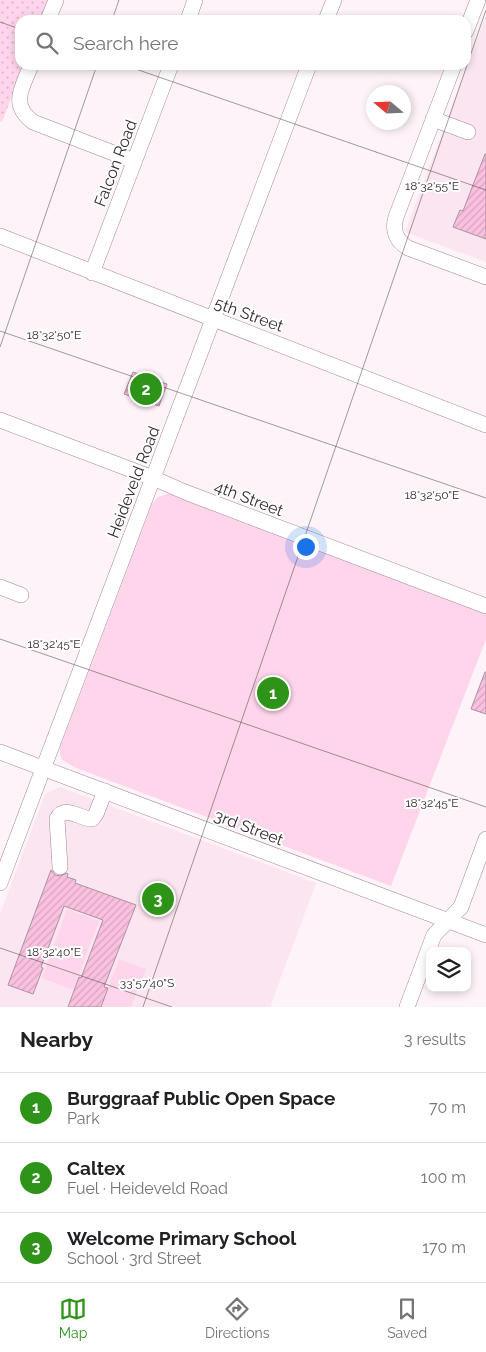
<!DOCTYPE html>
<meta charset="utf-8">
<style>
body{margin:0;font-family:Raleway,sans-serif;background:#f2f2f2;color:#202124}
.controls{position:absolute;right:15px;bottom:15px;display:grid;overflow:hidden;border-radius:10px;box-shadow:0 2px 8px #0003}
.controls button{width:45px;height:45px;display:grid;place-items:center;padding:0;border:0;border-bottom:1px solid #e0e0e0;background:#fff;color:#202124;font:25px sans-serif}
.compass{position:absolute;left:366px;top:85px;width:45px;height:45px;border-radius:50%;background:#fff;box-shadow:0 2px 8px #0003;rotate:289deg}
.you{position:absolute;left:305px;top:546px;width:18px;height:18px;margin:-12px;border:4px solid #fff;border-radius:50%;background:#1a73e8;box-shadow:0 0 0 8px #1a73e833}
.badge{display:grid;place-items:center;width:32px;height:32px;border-radius:50%;background:#2e9419;color:#fff;font-size:16px;font-weight:700}
.pin{position:absolute;translate:-50% -50%;border:2px solid #fff;box-shadow:0 1px 5px #0006}
.list{margin:0;padding:0;list-style:none}
h2{display:flex;justify-content:space-between;align-items:center;height:65px;margin:0;padding:0 20px;font-size:21px}
h2 small{font-size:16px;font-weight:400;color:#757577}
.list li{display:grid;grid-template-columns:32px 1fr auto;gap:15px;align-items:center;box-sizing:border-box;height:70px;padding:0 20px;border-top:1px solid #e0e0e0}
.list b{display:block;font-size:19px;white-space:nowrap}
.list p{margin:0;font-size:16px;white-space:nowrap;color:#757577}
.list em{font-size:16px;font-style:normal;color:#757577}
.icon{flex:none;width:28px;height:28px;fill:none;stroke:currentColor;stroke-width:2;stroke-linecap:round;stroke-linejoin:round}
.map{position:relative;flex:none;width:486px;height:1007px;overflow:hidden}
.search{position:absolute;background:#fff;box-shadow:0 2px 8px #0003;left:15px;right:15px;top:15px;height:55px;display:flex;align-items:center;gap:12px;box-sizing:border-box;padding:0 18px;border-radius:15px;color:#757577;font-size:19px}
.sheet{height:275px;background:#fff}
nav{display:flex;justify-content:space-around;align-items:center;box-sizing:border-box;height:70px;border-top:1px solid #e0e0e0;background:#fff;font-size:14px;color:#757577}
nav a{display:grid;justify-items:center;gap:2px}
nav .on{color:#2e9419}
.map>svg:first-child{display:block}
.built{fill:#fbe5f0}
.grass{fill:url(#grass-dots)}
.green{fill:#ffd5eb}
.building{fill:url(#building-hatch);stroke:#ab929f}
.lines{fill:none;stroke-linecap:round;stroke-linejoin:round}
.minor-casing{stroke:#a38996;stroke-width:16}
.minor{stroke:#fff;stroke-width:15}
.ticks{fill:none;stroke:#342a2f;stroke-width:1;stroke-opacity:0.45}
.labels{text-anchor:middle;stroke-width:4;stroke-linejoin:round;paint-order:stroke}
.street-label{font-size:16px;fill:#342a2f;stroke:#fff}
.ticks-label{font-size:12px;text-anchor:middle;fill:#342a2f;stroke:#fff;stroke-width:4;stroke-linejoin:round;paint-order:stroke}
</style>
<div class="map">
<svg width="486" height="1007" viewBox="0 0 486 1007">
<defs>
<pattern id="grass-dots" width="8" height="8" patternUnits="userSpaceOnUse" patternTransform="scale(1.25)"><rect width="8" height="8" fill="#ffd5eb"/><path d="M2 2h.1M6 6h.1" fill="none" stroke="#dbb7ca" stroke-width="1.8" stroke-linecap="round"/></pattern>
<pattern id="building-hatch" width="6" height="6" patternUnits="userSpaceOnUse" patternTransform="scale(1.25)"><rect width="6" height="6" fill="#fac0df"/><path d="M-1 1l2-2M0 6l6-6M5 7l2-2" fill="none" stroke="#d7a5c0"/></pattern>
</defs>
<rect width="100%" height="100%" fill="#fef3f8"/>
<path class="built" d="M486,16V262L405,232Z
M60,787L316,883L270,1007H0V914L45,794Z"/>
<path class="grass" d="M0,0H48L41,20H20V65H24L2,122L0,121Z"/>
<path class="green" d="M167,494H173L486,613V639L391,886L76,768L62,760L60,754V748L152,504L158,497Z
M67,909L99,921L73,990L42,978Z
M119,959L146,969L131,1007H101Z"/>
<path class="building" d="M485,154H486V239L453,227L460,210L463,211Z
M133,372L167,384L159,406L124,394Z
M485,672H486V714L471,709Z
M51,870L55,875L60,876L67,873L68,874L67,877L76,880L75,883L136,905L104,987L108,988L101,1007H68L79,977L81,978L103,920L64,906L41,967L43,968L33,994L8,985Z"/>
<g class="lines">
<defs>
<path id="minor" d="M48,20L56,0
M188,20L195,0
M326,20L334,0
M466,31L478,0
M31,65C23,87 9,104 33,122L134,161
M454,65L396,217C392,230 396,241 408,248L486,277
M433,119L468,132
M0,236L486,425
M92,273L171,65
M0,420L153,478L185,492L486,606
M0,587L21,595
M0,752L486,935
M60,867L57,819C64,804 80,819 92,819L96,814L105,791
M0,883L309,65
M407,1007L434,935L461,907L486,839"/>
</defs>
<use href="#minor" class="minor-casing"/>
<use href="#minor" class="minor"/>
</g>
<path class="ticks" d="M112,20L119,0M0,22L20,29M124,65L486,190M0,331L486,498M0,347L97,65M0,639L486,807M0,948L172,1007M143,1007L486,10"/>
<g class="labels">
<g class="street-label">
<text transform="translate(115 163) rotate(-69)" y="6">Falcon Road</text>
<text transform="translate(249 314) rotate(20)" y="6">5th Street</text>
<text transform="translate(133 482) rotate(-69)" y="6">Heideveld Road</text>
<text transform="translate(249 498) rotate(21)" y="6">4th Street</text>
<text transform="translate(249 827) rotate(21)" y="6">3rd Street</text>
</g>
</g>
<g class="ticks-label">
<text x="432" y="190">18°32'55"E</text>
<text x="54" y="339">18°32'50"E</text>
<text x="432" y="499">18°32'50"E</text>
<text x="54" y="648">18°32'45"E</text>
<text x="432" y="807">18°32'45"E</text>
<text x="54" y="956">18°32'40"E</text>
<text x="147" y="987">33°57'40"S</text>
</g>
</svg>
<div class="controls">
<button><svg class="icon" aria-label="layers" viewBox="0 0 24 24"><path d="M12 4l9 5-9 5-9-5zM3 14l9 5 9-5"/></svg></button>
</div>
<svg class="compass" viewBox="-18 -18 36 36"><path d="M0-13l5 13h-10z" fill="#e53935"/><path d="M0 13l5-13h-10z" fill="#757577"/></svg>
<div class="you"></div>
<div class="pin badge" style="left:273px;top:693px">1</div>
<div class="pin badge" style="left:146px;top:389px">2</div>
<div class="pin badge" style="left:158px;top:899px">3</div>
<div class="search"><svg class="icon" aria-label="search" viewBox="0 0 24 24"><circle cx="10" cy="10" r="6"/><path d="M15 15l6 6"/></svg>Search here</div>
</div>
<section class="sheet">
<h2>Nearby<small>3 results</small></h2>
<ul class="list">
<li><span class="badge">1</span><div><b>Burggraaf Public Open Space</b><p>Park</p></div><em>70 m</em></li>
<li><span class="badge">2</span><div><b>Caltex</b><p>Fuel · Heideveld Road</p></div><em>100 m</em></li>
<li><span class="badge">3</span><div><b>Welcome Primary School</b><p>School · 3rd Street</p></div><em>170 m</em></li>
</ul>
</section>
<nav>
<a class="on"><svg class="icon" aria-label="map" viewBox="0 0 24 24"><path d="M3 6l6-2 6 2 6-2v14l-6 2-6-2-6 2zM9 4v14M15 6v14"/></svg>Map</a>
<a><svg class="icon" aria-label="directions" viewBox="0 0 24 24"><path d="M12 3l9 9-9 9-9-9zM9 14v-3h6M13 9l2 2-2 2"/></svg>Directions</a>
<a><svg class="icon" aria-label="saved" viewBox="0 0 24 24"><path d="M7 4h10v16l-5-4-5 4z"/></svg>Saved</a>
</nav>
